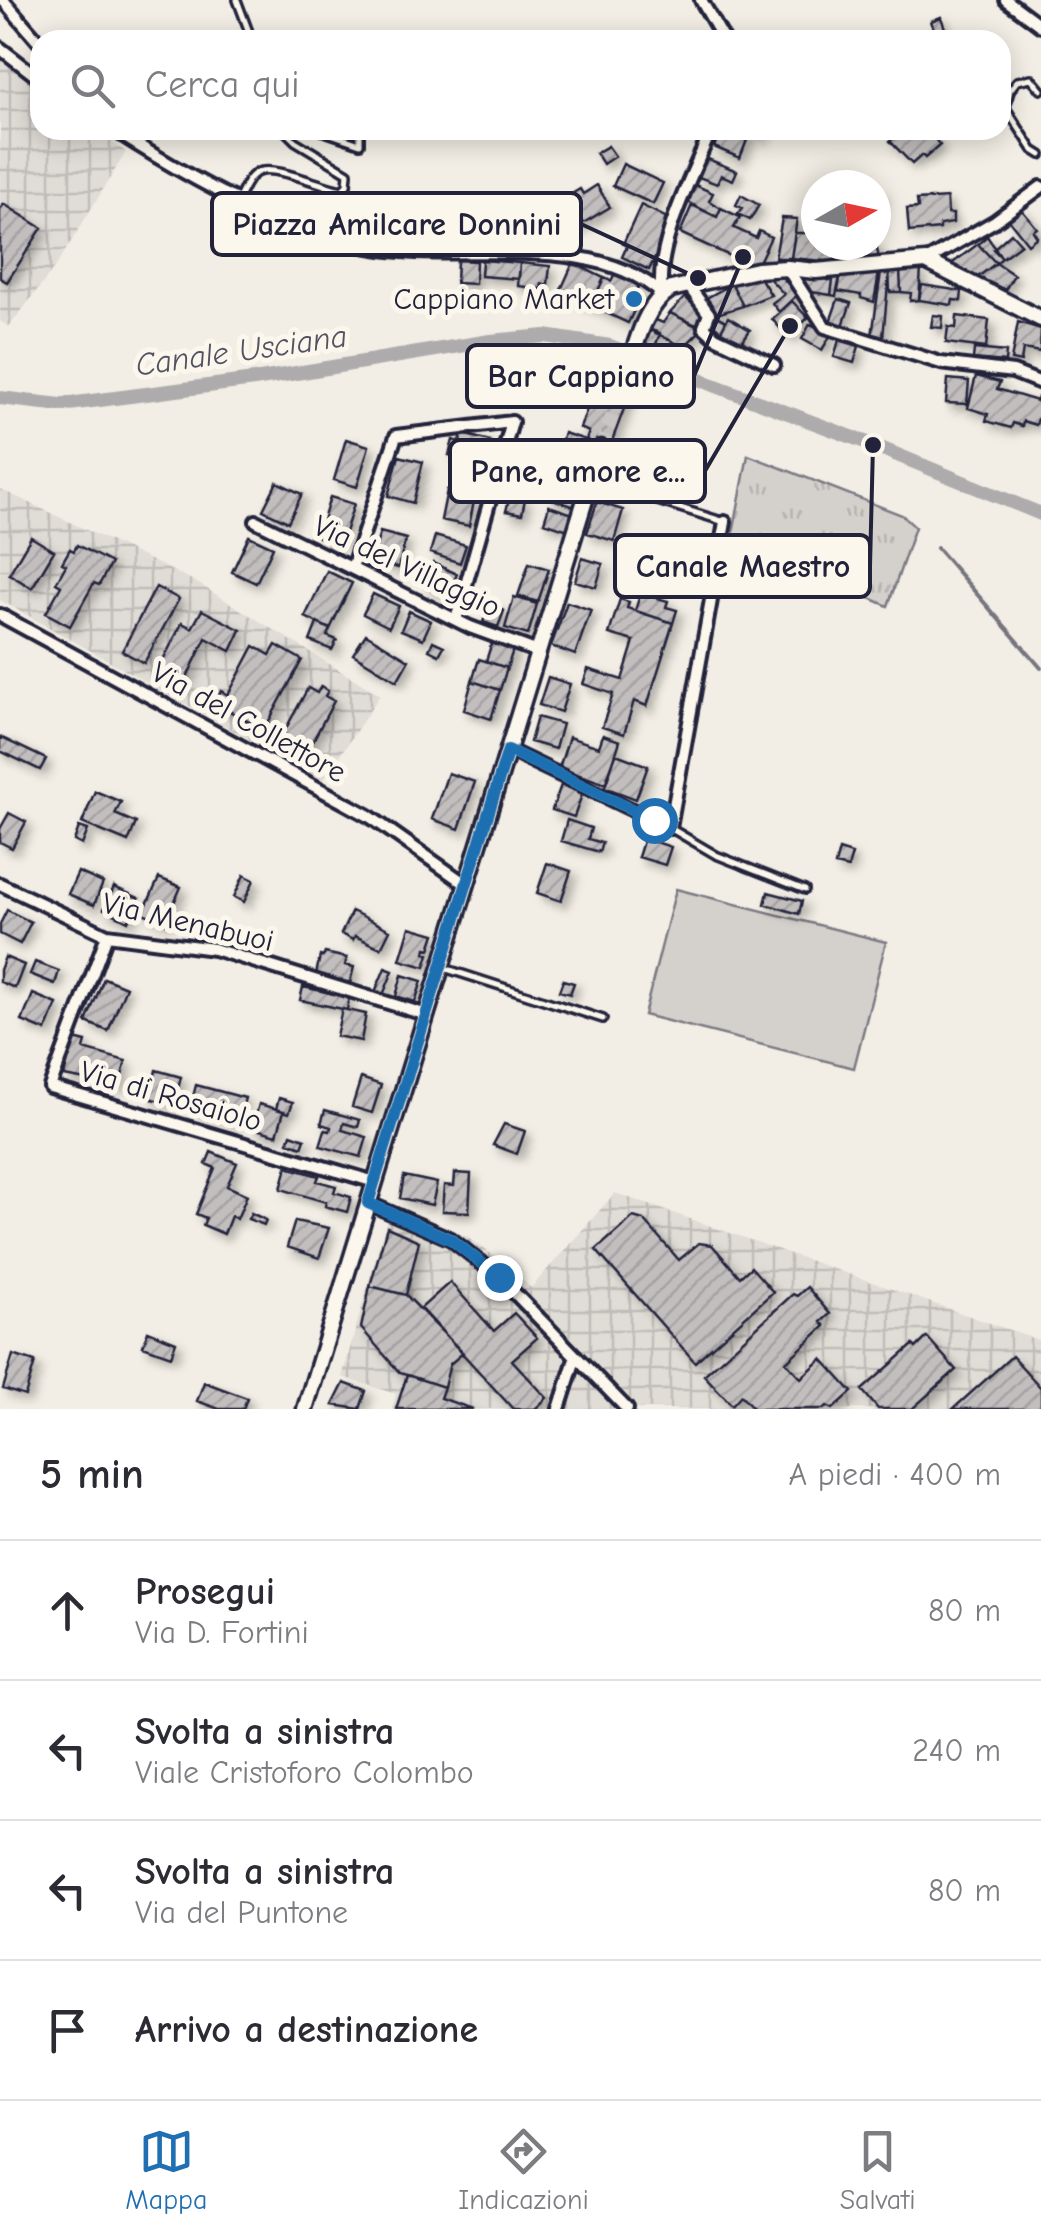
<!DOCTYPE html>
<html lang="it">
<meta charset="utf-8">
<style>
body{margin:0;font-family:"Comic Neue",sans-serif;background:#f7f7f7;color:#2b2b33}
.compass{position:absolute;left:801px;top:170px;width:90px;height:90px;border-radius:50%;background:#fff;box-shadow:0 5px 25px #0003;rotate:81deg}
.stop{position:absolute;width:30px;height:30px;margin:-22px;border:8px solid #1f6fb2;border-radius:50%;background:#fff}
.stop.end{background:#1f6fb2;border-color:#fff;box-shadow:0 2px 10px #0008}
.list{margin:0;padding:0;list-style:none}
h2{display:flex;justify-content:space-between;align-items:center;height:130px;margin:0;padding:0 40px;font-size:42px}
h2 small{font-size:32px;font-weight:400;color:#7c7c81}
.list li{display:grid;grid-template-columns:65px 1fr auto;gap:30px;align-items:center;box-sizing:border-box;height:140px;padding:0 40px;border-top:2px solid #e1e1e2}
.list b{display:block;font-size:38px;white-space:nowrap}
.list p{margin:0;font-size:32px;white-space:nowrap;color:#7c7c81}
.list em{font-size:32px;font-style:normal;color:#7c7c81}
.icon{flex:none;width:55px;height:55px;fill:none;stroke:currentColor;stroke-width:2;stroke-linecap:round;stroke-linejoin:round}
.map{position:relative;flex:none;width:1041px;height:1409px;overflow:hidden}
.search{position:absolute;background:#fff;box-shadow:0 5px 25px #0003;left:30px;right:30px;top:30px;height:110px;display:flex;align-items:center;gap:25px;box-sizing:border-box;padding:0 35px;border-radius:30px;color:#7c7c81;font-size:38px}
.sheet{height:690px;background:#fff}
nav{display:flex;justify-content:space-around;align-items:center;box-sizing:border-box;height:140px;border-top:2px solid #e1e1e2;background:#fff;font-size:28px;color:#7c7c81}
nav a{display:grid;justify-items:center;gap:5px}
nav .on{color:#1f6fb2}
.map>svg:first-child{display:block}
.industrial{fill:url(#industrial-grid)}
.grass{fill:#d4d1cc;stroke:#7b7a84;stroke-width:2.5}
.park{fill:url(#park-tufts);stroke:#7b7a84;stroke-width:2.5}
.lines{fill:none;stroke-linecap:round;stroke-linejoin:round}
.stream{stroke:#76747f;stroke-width:4}
.canal{stroke:#aeabad;stroke-width:14}
.building{fill:url(#building-hatch);stroke:#22223b;stroke-width:2.5;filter:url(#shadow)}
.tertiary-tunnel{stroke:#c8c5c3;stroke-width:14;stroke-dasharray:14 7;stroke-linecap:butt}
.service-casing{stroke:#22223b;stroke-width:12}
.minor-casing{stroke:#22223b;stroke-width:18}
.tertiary-casing{stroke:#22223b;stroke-width:21}
.service{stroke:#fbf7ec;stroke-width:5}
.minor{stroke:#fbf7ec;stroke-width:10}
.tertiary{stroke:#fbf7ec;stroke-width:14}
.route{stroke:#1f6fb2;stroke-width:12}
.poi-dot{fill:#1f6fb2;stroke:#fbf7ec;stroke-width:4}
.labels{text-anchor:middle;stroke-width:10;stroke-linejoin:round;paint-order:stroke}
.poi-label{font-size:30px;fill:#22223b;stroke:#fbf7ec;text-anchor:end}
.street-label{font-size:30px;fill:#22223b;stroke:#fbf7ec}
.water-label{font-size:32px;font-style:italic;fill:#535263;stroke:#fbf7ec}
.leader{fill:none;stroke:#22223b;stroke-width:4}
.callout-dot{fill:#22223b;stroke:#fbf7ec;stroke-width:4}
.callout{fill:#fbf7ec;stroke:#22223b;stroke-width:4}
.callout-label{font-size:32px;text-anchor:middle;font-weight:bold;fill:#22223b}
</style>
<div class="map">
<svg width="1041" height="1409" viewBox="0 0 1041 1409">
<defs>
<pattern id="industrial-grid" width="8" height="8" patternUnits="userSpaceOnUse" patternTransform="scale(2.5)"><rect width="8" height="8" fill="#e0dcd6"/><path d="M0 4h8M4 0v8" fill="none" stroke="#c0bcb9"/></pattern>
<pattern id="park-tufts" width="24" height="20" patternUnits="userSpaceOnUse" patternTransform="scale(2.5)"><rect width="24" height="20" fill="#d4d1cc"/><path d="M3 7l-1-3M5 7V3M7 7l1-3M15 17l-1-3M17 17v-4M19 17l1-3" fill="none" stroke="#b6b3b0"/></pattern>
<pattern id="building-hatch" width="6" height="6" patternUnits="userSpaceOnUse" patternTransform="scale(2.5)"><rect width="6" height="6" fill="#c2bebe"/><path d="M-1 1l2-2M0 6l6-6M5 7l2-2" fill="none" stroke="#a6a3a4"/></pattern>
<filter id="shadow"><feDropShadow dx="5.5" dy="5.5" stdDeviation="5" flood-color="#0004"/></filter>
</defs>
<rect width="100%" height="100%" fill="#f2eee5"/>
<filter id="ink" filterUnits="userSpaceOnUse"><feTurbulence type="fractalNoise" baseFrequency=".01" numOctaves="2"/><feDisplacementMap in="SourceGraphic" scale="20" xChannelSelector="R" yChannelSelector="G"/><feConvolveMatrix kernelMatrix="1 2 1 2 8 2 1 2 1" color-interpolation-filters="sRGB"/></filter>
<g filter="url(#ink)">
<path class="industrial" d="M0,60L40,89V130H96L126,152L56,266L9,327L0,321Z
M0,489L194,581L380,695L323,781L0,600Z
M615,1193L1041,1341V1409H392L396,1394L342,1377L391,1205L468,1237L509,1267L531,1288Z"/>
<path class="grass" d="M676,889L886,942L854,1068L644,1015Z"/>
<path class="park" d="M748,455L902,515L915,527L888,606L732,538Z"/>
<g class="lines">
<path class="stream" d="M937,548L1041,668"/>
<path class="canal" d="M0,398L61,405L254,380L490,341L545,336L610,346L873,445L1041,514"/>
</g>
<path class="building" d="M941,17L947,34L937,38L931,21Z
M736,130H764L761,137L750,132L747,140L734,135Z
M902,130H927L940,145L925,158L922,155L912,164L890,141Z
M720,132L747,140L740,158L714,147Z
M608,146L615,156L603,164L596,153Z
M703,157L737,171L733,180L721,175L717,184L696,176Z
M623,164L663,183L653,204L613,186Z
M693,184L713,193L709,201L721,208L717,217L684,200Z
M597,185L610,207L560,237L547,216L560,208L557,203L580,189L583,194Z
M876,192H881L877,230H876Z
M741,195L759,205L750,220L738,214L742,208L736,205Z
M947,198L948,214H953V223L940,225V229L909,232L907,209L918,208L917,200Z
M4,204L42,228L7,282L0,278V209Z
M641,205L673,221L649,270L622,257L627,246L623,244Z
M692,205L717,217L721,208L740,217L734,228L756,238L759,231L771,237L756,268L680,233Z
M1022,210L1037,228L1033,231L1037,237L1028,244L1009,220Z
M805,213H815L816,227H806Z
M782,218L797,219L791,258H775Z
M795,233H815L816,245L836,246L835,262L791,258Z
M1011,233L1021,244L1002,258L993,249Z
M987,236L1002,258L996,263L978,244Z
M876,243L879,259L835,262V245Z
M978,244L996,263L978,277L950,265Z
M457,260L476,261L475,284L456,283Z
M482,260L520,263L519,279L481,276Z
M520,263L550,266L548,284H542L541,289L518,286Z
M573,263L604,278L591,306L560,292Z
M996,263L1014,275L1005,290L978,277Z
M921,268L919,300L910,301L911,293L901,292L900,269Z
M889,269H900L901,292H890Z
M799,271L830,272L828,280H833L831,295L805,291L798,281Z
M778,272L797,295L779,312L772,303L784,294L765,274Z
M830,272H841L836,296L831,295L833,280H828Z
M841,272L879,273L874,302L861,298V295L838,291Z
M881,272L889,273L883,338L872,336Z
M615,273L639,285L635,293L641,296L628,323L591,306L604,278L611,281Z
M758,274L771,295L743,306L732,284Z
M732,284L743,306L717,314L708,310L701,301Z
M922,285L962,291L961,301L953,300L952,305L919,300Z
M685,297L704,315L696,325L670,313Z
M838,299L851,303L843,326L830,322Z
M792,301L808,318L788,337L772,319Z
M670,313L702,329L684,347L648,329L656,320L663,323Z
M715,315L726,321L721,331L710,322Z
M933,315L943,316L942,328L931,327Z
M957,316L989,320L986,348L946,343L948,327L956,328Z
M728,317L750,330L742,342L721,331Z
M1018,322L1041,329L1040,352L1023,349L1021,362L1011,360Z
M810,324L832,333L822,350L802,339Z
M648,329L660,333L641,386L629,382Z
M839,340L859,346L854,363L834,357Z
M974,349L1006,352L1005,362L973,359Z
M599,376L612,381L608,391L628,398L609,449L586,440L589,432L580,428Z
M976,376L1000,382L997,389L1037,401L1038,397L1041,398V420L1038,419L1036,425L1023,421L1022,426L1013,423L1011,428L986,421L988,414L968,408Z
M948,379L969,381L967,404L946,403Z
M564,433L586,440L582,456L559,449Z
M462,434L490,441L481,488L452,480L458,457L449,455L453,440L460,442Z
M346,439L369,446L357,487L334,480Z
M399,456L423,462L413,503L388,496Z
M557,474L583,483L575,507L549,498Z
M277,482L302,494L288,522L263,510Z
M447,490L475,496L469,526L441,520Z
M510,496L525,499L522,514L506,511Z
M330,497L354,504L341,545L318,537Z
M597,502L623,510L614,541L587,533Z
M549,506L573,514L568,530L544,522Z
M380,532L406,539L398,568L372,561Z
M249,536L273,547L256,583L232,572Z
M435,536L466,545L460,563L430,553Z
M31,537L54,551L32,588L9,574Z
M77,545L111,563L99,585L94,583L70,626L46,613L61,586L56,583L66,565L62,563L70,549L74,551Z
M582,558L603,564L596,587L575,581Z
M433,563L457,574L447,597L423,585Z
M529,563L549,569L538,602L518,596Z
M327,571L352,583L330,629L305,617Z
M156,587L179,599L144,663L122,651Z
M642,588L655,591L654,597L668,601L666,607L677,610L673,623L635,611Z
M373,594L399,606L389,627L363,614Z
M514,597L537,604L528,635L505,628Z
M620,599L629,602L627,608L673,623L647,706L634,701L624,734L602,727L613,694L583,684L588,669L622,680L634,641L609,634Z
M567,602L591,610L575,655L551,646Z
M490,605L504,611L498,627L483,622Z
M202,610L241,630L231,651L206,638L182,687L156,674L182,623L192,628Z
M409,611L431,621L423,639L401,630Z
M317,623L330,629L327,636L337,640L332,650L310,641Z
M366,634L409,660L397,681L353,654Z
M493,639L514,647L507,668L486,661Z
M433,641L444,646L439,655L429,650Z
M276,645L302,660L264,730L215,703L221,691L228,695L254,646L270,655Z
M479,659L507,668L500,690L472,681Z
M548,677L570,684L561,712L539,705Z
M472,681L500,690L491,719L464,710Z
M321,686L328,691L325,696L334,701L309,748L283,734L308,688L317,693Z
M537,717L562,724L555,749L530,742Z
M603,735L620,741L606,784L559,768L569,737L599,747Z
M0,737L46,759L40,770L0,751Z
M616,754L648,766L636,799L604,787Z
M448,773L475,782L459,829L432,819Z
M561,785L583,792L574,817L552,810Z
M95,791L121,802L115,814L136,823L128,842L82,823Z
M9,813L26,822L12,848L0,842V829Z
M567,820L591,828L588,839L602,843L599,852L561,841Z
M79,827L88,830L82,845L74,841Z
M644,838L671,847L665,865L638,857Z
M839,850L852,854L848,868L835,865Z
M547,863L571,871L561,901L537,893Z
M78,872L103,883L94,905L68,894Z
M244,875L254,880L244,902L234,897Z
M159,878L181,887L165,923L143,913Z
M114,887L139,898L128,921L104,909Z
M768,892L802,901L799,914L765,904Z
M7,910L31,922L20,944L0,934V924Z
M352,911L390,930L381,948L355,936L353,940L341,934Z
M410,927L435,934L430,949L426,948L425,953L429,954L425,967L400,960Z
M325,953L347,958L345,965L354,967L350,983L316,974L320,956L323,957Z
M5,957L24,965L15,988L0,982V970Z
M35,962L59,971L55,984L30,974Z
M385,968L393,971L383,995L375,992Z
M402,975L422,981L415,1002L396,996Z
M104,978L126,987L108,1031L86,1022Z
M563,980L574,983L570,994L559,991Z
M303,987L349,997L347,1010L300,1000Z
M33,994L57,1004L46,1031L22,1021Z
M342,1009L366,1014L361,1041L336,1036Z
M74,1039L86,1042L84,1049L126,1061L119,1086L64,1076Z
M156,1070L181,1077L174,1105L149,1098Z
M361,1078L381,1085L372,1113L352,1107Z
M196,1085L245,1098L238,1123L190,1109Z
M279,1098L293,1102L289,1113L276,1109Z
M259,1104L284,1111L277,1135L252,1128Z
M325,1110L360,1120L358,1127L344,1123L342,1130L367,1137L361,1157L320,1146L325,1130L330,1131L331,1127L321,1124Z
M504,1124L525,1131L517,1154L493,1145Z
M291,1134L305,1139L302,1147L288,1142Z
M211,1152L237,1163L227,1186L247,1195L237,1219L231,1216L224,1234L203,1225L206,1218L196,1214L215,1168L206,1164Z
M287,1167L319,1176L317,1181L336,1186L334,1192L351,1197L347,1212L325,1206L326,1202L281,1189Z
M455,1173L471,1174L469,1212L442,1211L444,1185L454,1186Z
M404,1176L437,1183L432,1205L400,1198Z
M251,1213L266,1220L264,1225L248,1219Z
M633,1217L644,1220L679,1260L699,1243L712,1245L740,1277L751,1267L773,1292L695,1362L596,1250Z
M295,1221L329,1228L319,1258L287,1247Z
M387,1227L419,1241L406,1295L370,1286Z
M450,1282L494,1331L514,1313L537,1338L512,1360L547,1398L535,1409H513L421,1308Z
M370,1286L406,1295L463,1353L450,1364L444,1387L400,1373L361,1328Z
M807,1287L830,1314L821,1322L825,1326L786,1362L801,1378L822,1359L852,1392L833,1409L827,1406L824,1409H754L741,1395L732,1405L704,1375L793,1294L797,1296Z
M148,1331L176,1342L171,1356L143,1346Z
M927,1337L956,1370L912,1409H878L862,1390L913,1345L916,1348Z
M13,1355L35,1362L25,1396L3,1389Z
M1012,1356L1041,1388V1409H953Z
M407,1375L444,1387L440,1398L473,1409H396Z
M204,1382L247,1398L243,1409H219L197,1401Z
M344,1383L366,1391L360,1409L333,1405Z"/>
<g class="lines">
<path class="tertiary-tunnel" d="M601,448L625,380"/>
<defs>
<path id="service" d="M237,0L252,40
M1041,90L1031,78L1017,81L1010,90L1006,108L1033,150L1041,155
M319,130L360,144V135L354,130
M238,200C243,191 247,178 256,173C272,163 322,187 342,190L347,185L348,173L295,141L284,130
M593,485L638,495L725,522
M670,828L716,855L805,890
M444,968L603,1019"/>
<path id="minor" d="M3,0L40,43
M701,0L724,40
M1006,0L1041,26
M0,48L40,79
M114,130C187,177 282,231 368,247C455,264 592,229 663,295
M926,261L995,221L1041,187
M787,268L825,327L941,363L1013,372L1041,383
M688,285L709,314L704,327L715,337L774,365
M662,294C654,246 693,175 711,130
M256,521L470,627L538,652
M352,568L396,436L512,422L456,620
M0,615L369,816L467,885
M508,750L670,828L725,522
M0,884L107,935L214,949L427,1015
M107,935L50,1087L375,1182
M368,1203L451,1239L499,1277L627,1409
M559,1409L576,1356"/>
<path id="tertiary" d="M625,380C635,350 642,307 671,289L757,270L787,268L816,271L926,261L1041,319
M305,1409L601,448"/>
</defs>
<use href="#service" class="service-casing"/>
<use href="#minor" class="minor-casing"/>
<use href="#tertiary" class="tertiary-casing"/>
<use href="#service" class="service"/>
<use href="#minor" class="minor"/>
<use href="#tertiary" class="tertiary"/>
</g>
</g>
<g class="lines" filter="url(#ink)">
<path class="route" d="M499,1277L452,1240L368,1203L508,750L654,820"/>
</g>
<circle class="poi-dot" cx="634" cy="299" r="10"/>
<g class="labels">
<g class="poi-label">
<text x="614" y="309">Cappiano Market</text>
</g>
<g class="street-label">
<text transform="translate(407 566) rotate(25)" y="10">Via del Villaggio</text>
<text transform="translate(249 722) rotate(29)" y="10">Via del Collettore</text>
<text transform="translate(188 922) rotate(13)" y="10">Via Menabuoi</text>
<text transform="translate(171 1096) rotate(16)" y="10">Via di Rosaiolo</text>
</g>
<g class="water-label">
<text transform="translate(241 350) rotate(-8)" y="11">Canale Usciana</text>
</g>
</g>
<path class="leader" d="M698 278L581 224M743 257L694 376M790 326L705 471M873 445L870 566"/>
<g class="callout-dot">
<circle cx="698" cy="278" r="10"/>
<circle cx="743" cy="257" r="10"/>
<circle cx="790" cy="326" r="10"/>
<circle cx="873" cy="445" r="10"/>
</g>
<g class="callout">
<rect x="212" y="193" width="369" height="62" rx="10"/>
<rect x="467" y="345" width="227" height="62" rx="10"/>
<rect x="450" y="440" width="255" height="62" rx="10"/>
<rect x="615" y="535" width="255" height="62" rx="10"/>
</g>
<g class="callout-label">
<text x="397" y="235">Piazza Amilcare Donnini</text>
<text x="581" y="387">Bar Cappiano</text>
<text x="578" y="482">Pane, amore e...</text>
<text x="743" y="577">Canale Maestro</text>
</g>
</svg>
<svg class="compass" viewBox="-18 -18 36 36"><path d="M0-13l5 13h-10z" fill="#e53935"/><path d="M0 13l5-13h-10z" fill="#7c7c81"/></svg>
<div class="stop" style="left:654px;top:820px"></div>
<div class="stop end" style="left:499px;top:1277px"></div>
<div class="search"><svg class="icon" aria-label="search" viewBox="0 0 24 24"><circle cx="10" cy="10" r="6"/><path d="M15 15l6 6"/></svg>Cerca qui</div>
</div>
<section class="sheet">
<h2>5 min<small>A piedi · 400 m</small></h2>
<ul class="list">
<li><svg class="icon" aria-label="ahead" viewBox="0 0 24 24"><path d="M12 20V5M6 11l6-6 6 6"/></svg><div><b>Prosegui</b><p>Via D. Fortini</p></div><em>80 m</em></li>
<li><svg class="icon" aria-label="left" viewBox="0 0 24 24"><path d="M17 20v-9H6M10 6l-5 5 5 5"/></svg><div><b>Svolta a sinistra</b><p>Viale Cristoforo Colombo</p></div><em>240 m</em></li>
<li><svg class="icon" aria-label="left" viewBox="0 0 24 24"><path d="M17 20v-9H6M10 6l-5 5 5 5"/></svg><div><b>Svolta a sinistra</b><p>Via del Puntone</p></div><em>80 m</em></li>
<li><svg class="icon" aria-label="arrive" viewBox="0 0 24 24"><path d="M6 21V4h12l-3 4 3 4H6"/></svg><div><b>Arrivo a destinazione</b></div></li>
</ul>
</section>
<nav>
<a class="on"><svg class="icon" aria-label="map" viewBox="0 0 24 24"><path d="M3 6l6-2 6 2 6-2v14l-6 2-6-2-6 2zM9 4v14M15 6v14"/></svg>Mappa</a>
<a><svg class="icon" aria-label="directions" viewBox="0 0 24 24"><path d="M12 3l9 9-9 9-9-9zM9 14v-3h6M13 9l2 2-2 2"/></svg>Indicazioni</a>
<a><svg class="icon" aria-label="saved" viewBox="0 0 24 24"><path d="M7 4h10v16l-5-4-5 4z"/></svg>Salvati</a>
</nav>
